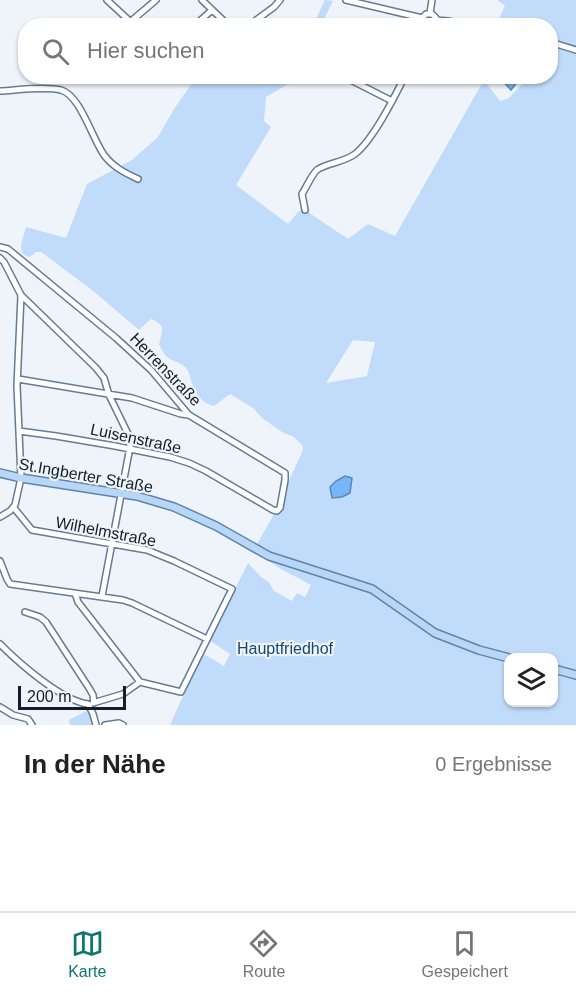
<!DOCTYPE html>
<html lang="de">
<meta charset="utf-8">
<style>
body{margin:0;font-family:Arial,sans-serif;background:#f2f2f2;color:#222}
.controls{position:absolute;right:18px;bottom:18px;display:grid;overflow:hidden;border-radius:12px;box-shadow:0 2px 4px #0004}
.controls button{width:54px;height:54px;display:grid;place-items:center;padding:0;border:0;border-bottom:2px solid #e0e0e0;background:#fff;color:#222;font:30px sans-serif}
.scale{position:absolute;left:18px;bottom:15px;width:108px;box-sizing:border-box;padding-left:6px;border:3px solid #141e28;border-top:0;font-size:16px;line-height:21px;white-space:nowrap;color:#141e28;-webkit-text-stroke:4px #eff4fa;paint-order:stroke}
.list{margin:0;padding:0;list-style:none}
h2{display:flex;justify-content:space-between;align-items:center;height:78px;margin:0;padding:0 24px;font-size:26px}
h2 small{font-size:20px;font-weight:400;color:#767676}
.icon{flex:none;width:33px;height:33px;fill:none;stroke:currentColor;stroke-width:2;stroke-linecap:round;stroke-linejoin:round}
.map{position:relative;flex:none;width:576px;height:725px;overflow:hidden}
.search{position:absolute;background:#fff;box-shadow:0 2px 4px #0004;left:18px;right:18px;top:18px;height:66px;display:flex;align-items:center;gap:15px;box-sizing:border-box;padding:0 21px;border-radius:24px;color:#767676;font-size:22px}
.sheet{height:186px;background:#fff}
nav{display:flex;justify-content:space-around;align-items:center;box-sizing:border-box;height:84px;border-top:2px solid #e0e0e0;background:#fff;font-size:16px;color:#767676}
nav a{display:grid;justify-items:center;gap:3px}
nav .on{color:#0f766e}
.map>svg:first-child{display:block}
.green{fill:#c0dcfa;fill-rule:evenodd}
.water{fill:#77b7f8;stroke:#5989ba;stroke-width:1.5}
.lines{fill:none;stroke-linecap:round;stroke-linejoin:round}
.minor-casing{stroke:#637c95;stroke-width:8}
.major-casing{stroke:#5f84a9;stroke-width:10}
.minor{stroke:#fff;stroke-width:5}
.major{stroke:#b8d6f5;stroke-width:7}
.labels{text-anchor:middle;stroke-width:4.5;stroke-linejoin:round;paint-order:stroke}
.street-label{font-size:16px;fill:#141e28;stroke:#eff4fa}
.park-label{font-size:16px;fill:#18466f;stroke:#eff4fa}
</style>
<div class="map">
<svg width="576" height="725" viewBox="0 0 576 725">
<rect width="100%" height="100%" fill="#eff4fa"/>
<path class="green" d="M325,0L333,1L321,25H313Z
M497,0H576V674L554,669V658H508V702H554V672L576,678V725H170L202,653L224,666L230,654L209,640L248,563L261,577L269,582L274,591L292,601L297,593L305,597L311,585L281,569L253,551L273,516L303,450L302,445L294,437L282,432L262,418L253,408L230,394L214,406C203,404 195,394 192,383C190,379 190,373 187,369C182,362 173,362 167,357C164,354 162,349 159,345C161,332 168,326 151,319L139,330L92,290L41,252H36L30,257L26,256L22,253L21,245L26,227L66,238L87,184L132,160L158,137L174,109L197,76L296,77L292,85L290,83L266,97L264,121L271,127L236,185L288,224L299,211L305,210L348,239L368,224L395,236L484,80L500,101L509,98L529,77L550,76V26L497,25L505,5ZM353,340L375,342L367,376L326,383Z
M88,710L92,717L94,725H70L69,720Z"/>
<path class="water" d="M499,77V76L521,77L511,90Z
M345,476L352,478L350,493L342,497L332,498L330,487L336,481Z"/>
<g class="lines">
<defs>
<path id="minor" d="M107,0L135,26
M202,0L229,26
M346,0L422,18L426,14H432L436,18L434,26
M430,13L432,0
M436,20L448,21L468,26
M130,22L156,0
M194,26L212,10
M248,26L274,7L280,0
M550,42L576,50
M193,76L194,78
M343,76L392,101
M0,91C18,90 44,86 61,90C80,95 92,138 104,155C113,167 125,173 138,179
M305,210L302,194C306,188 312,174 317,170C324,164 345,162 355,154C373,140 394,98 405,76
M0,247L8,249L116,338L151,370L189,415L285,473V480L280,508L277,511L273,510L206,471L189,463L170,457L115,446L56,436L19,431
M0,258L4,262L21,295L96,368L104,378L109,395L130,438V447L102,596
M18,379L132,398L181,414L189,415
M14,508L32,530L147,550L174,561L232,589L181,692L140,682L78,602L75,593
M0,517L10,511L15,505L21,478L17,386L21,295
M0,561L7,579L10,584L123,600L132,603L207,639
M25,612L40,617L46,622L89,688L93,695L94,703
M0,644C19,663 62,701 88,704
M93,703L123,694L140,682
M88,704L93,714L96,725
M0,707L13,715L28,719L32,725
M105,725L119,723L123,725"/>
<path id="major" d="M0,473L21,478L137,496L174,507L216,526L269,556L372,589L435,633L479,650L509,658
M554,669L576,675"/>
</defs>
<use href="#minor" class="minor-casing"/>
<use href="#major" class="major-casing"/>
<use href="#minor" class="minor"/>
<use href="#major" class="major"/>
</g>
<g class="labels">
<g class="street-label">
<text transform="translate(166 369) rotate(46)" y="6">Herrenstraße</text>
<text transform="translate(136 438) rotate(12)" y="6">Luisenstraße</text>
<text transform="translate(86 475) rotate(10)" y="6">St.Ingberter Straße</text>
<text transform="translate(106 531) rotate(11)" y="6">Wilhelmstraße</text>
</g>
<g class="park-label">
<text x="285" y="654">Hauptfriedhof</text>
</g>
</g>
</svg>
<div class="controls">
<button><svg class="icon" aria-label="layers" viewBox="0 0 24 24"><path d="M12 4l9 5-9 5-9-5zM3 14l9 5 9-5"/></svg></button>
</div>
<div class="scale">200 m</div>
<div class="search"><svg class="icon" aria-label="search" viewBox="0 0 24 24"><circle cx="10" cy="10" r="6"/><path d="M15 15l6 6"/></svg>Hier suchen</div>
</div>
<section class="sheet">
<h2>In der Nähe<small>0 Ergebnisse</small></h2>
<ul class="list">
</ul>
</section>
<nav>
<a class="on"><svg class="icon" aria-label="map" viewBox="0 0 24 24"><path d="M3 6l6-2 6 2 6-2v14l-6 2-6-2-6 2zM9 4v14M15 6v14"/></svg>Karte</a>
<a><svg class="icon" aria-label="directions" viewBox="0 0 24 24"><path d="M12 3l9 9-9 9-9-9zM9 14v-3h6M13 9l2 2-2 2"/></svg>Route</a>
<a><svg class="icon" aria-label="saved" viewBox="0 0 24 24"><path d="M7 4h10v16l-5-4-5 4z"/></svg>Gespeichert</a>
</nav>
